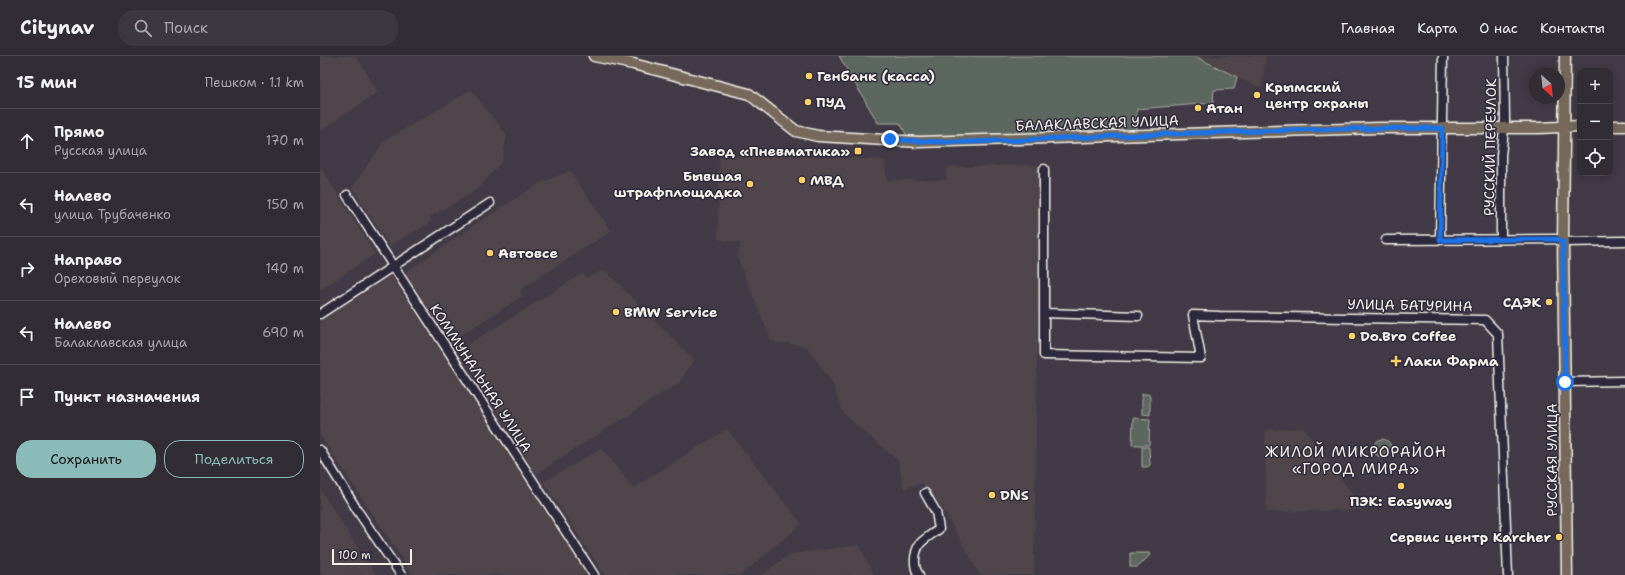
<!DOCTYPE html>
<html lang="ru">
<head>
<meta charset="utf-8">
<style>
  :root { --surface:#322c34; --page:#3d3840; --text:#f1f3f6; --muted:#a8a7ac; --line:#4d484f; --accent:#8bbbb9 }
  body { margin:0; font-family:"Shantell Sans",sans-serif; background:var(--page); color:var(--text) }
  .controls { position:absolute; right:12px; top:12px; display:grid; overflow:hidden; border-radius:8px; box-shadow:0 2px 10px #0003 }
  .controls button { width:36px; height:36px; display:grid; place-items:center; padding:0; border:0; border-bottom:1px solid var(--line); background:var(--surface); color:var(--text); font:20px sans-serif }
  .compass { position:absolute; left:1209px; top:12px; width:36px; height:36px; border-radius:50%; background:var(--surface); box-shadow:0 2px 10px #0003; rotate:153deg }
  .scale { position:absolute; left:12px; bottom:10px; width:80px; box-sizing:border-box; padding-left:4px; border:2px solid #f4f1e8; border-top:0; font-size:11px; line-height:14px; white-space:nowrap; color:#f4f1e8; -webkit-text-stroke:3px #2f2a3d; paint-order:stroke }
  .stop { position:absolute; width:12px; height:12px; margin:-9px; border:3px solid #1a73e8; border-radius:50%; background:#fff }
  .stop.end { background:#1a73e8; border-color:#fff; box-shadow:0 1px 4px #0008 }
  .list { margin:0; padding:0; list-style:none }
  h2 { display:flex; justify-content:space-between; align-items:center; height:52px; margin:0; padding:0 16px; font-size:17px }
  h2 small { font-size:13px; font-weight:400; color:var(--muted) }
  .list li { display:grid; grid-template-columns:26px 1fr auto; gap:12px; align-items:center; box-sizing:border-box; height:64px; padding:0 16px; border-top:1px solid var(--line) }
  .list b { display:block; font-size:15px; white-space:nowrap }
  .list p { margin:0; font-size:13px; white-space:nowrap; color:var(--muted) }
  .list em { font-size:13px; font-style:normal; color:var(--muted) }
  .actions { display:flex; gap:8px; padding:12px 16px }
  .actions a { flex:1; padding:9px 0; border:1px solid var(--accent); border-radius:16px; text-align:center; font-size:14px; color:var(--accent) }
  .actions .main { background:var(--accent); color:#111 }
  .icon { flex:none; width:22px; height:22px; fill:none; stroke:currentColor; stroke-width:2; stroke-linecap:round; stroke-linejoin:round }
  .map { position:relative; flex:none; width:1305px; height:519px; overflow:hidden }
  header { display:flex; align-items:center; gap:24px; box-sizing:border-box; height:56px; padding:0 20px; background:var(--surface); border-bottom:1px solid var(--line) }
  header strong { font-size:19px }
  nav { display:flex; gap:22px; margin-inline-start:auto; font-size:14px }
  .search { width:280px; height:36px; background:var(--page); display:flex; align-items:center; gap:10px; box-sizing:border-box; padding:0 14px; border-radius:16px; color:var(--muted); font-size:15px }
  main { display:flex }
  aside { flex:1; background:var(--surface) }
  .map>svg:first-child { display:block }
  .built { fill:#4f454c }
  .green { fill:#5c685e; stroke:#a8aca3 }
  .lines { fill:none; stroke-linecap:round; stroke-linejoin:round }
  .minor-casing { stroke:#f4f1e8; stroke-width:11 }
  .major-casing { stroke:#f4f1e8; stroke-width:13 }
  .minor { stroke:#2f2a3d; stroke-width:8 }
  .major { stroke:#76695c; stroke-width:10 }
  .route { stroke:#1a73e8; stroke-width:5 }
  .poi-dot { fill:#ffd166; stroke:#2f2a3d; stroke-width:1.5 }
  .labels { text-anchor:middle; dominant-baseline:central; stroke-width:3; stroke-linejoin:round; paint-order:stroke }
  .poi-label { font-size:14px; font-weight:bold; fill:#f4f1e8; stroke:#2f2a3d; text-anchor:start }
  .street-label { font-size:14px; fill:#f4f1e8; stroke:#2f2a3d }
  .neighbourhood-label { font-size:15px; letter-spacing:1px; fill:#f4f1e8; stroke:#2f2a3d }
</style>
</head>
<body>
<header>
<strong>Citynav</strong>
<div class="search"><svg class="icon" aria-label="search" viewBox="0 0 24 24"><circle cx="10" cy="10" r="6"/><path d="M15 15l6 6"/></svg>Поиск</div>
<nav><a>Главная</a><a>Карта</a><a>О нас</a><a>Контакты</a></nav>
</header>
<main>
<aside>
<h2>15 мин<small>Пешком · 1.1 km</small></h2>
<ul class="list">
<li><svg class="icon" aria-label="ahead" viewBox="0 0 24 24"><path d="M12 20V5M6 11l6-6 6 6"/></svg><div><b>Прямо</b><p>Русская улица</p></div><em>170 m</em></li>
<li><svg class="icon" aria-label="left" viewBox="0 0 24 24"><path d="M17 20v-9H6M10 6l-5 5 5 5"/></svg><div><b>Налево</b><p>улица Трубаченко</p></div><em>150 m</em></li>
<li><svg class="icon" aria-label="right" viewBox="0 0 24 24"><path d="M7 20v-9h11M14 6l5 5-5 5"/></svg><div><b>Направо</b><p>Ореховый переулок</p></div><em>140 m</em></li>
<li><svg class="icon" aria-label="left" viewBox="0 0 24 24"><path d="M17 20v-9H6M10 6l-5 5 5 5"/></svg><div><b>Налево</b><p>Балаклавская улица</p></div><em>690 m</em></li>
<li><svg class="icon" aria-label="arrive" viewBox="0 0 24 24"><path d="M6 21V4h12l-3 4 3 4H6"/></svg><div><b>Пункт назначения</b></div></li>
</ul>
<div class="actions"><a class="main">Сохранить</a><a>Поделиться</a></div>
</aside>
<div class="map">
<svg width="1305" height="519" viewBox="0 0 1305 519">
  <rect width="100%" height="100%" fill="#423a46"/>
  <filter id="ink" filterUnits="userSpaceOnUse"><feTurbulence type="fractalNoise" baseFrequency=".025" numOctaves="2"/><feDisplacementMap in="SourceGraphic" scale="8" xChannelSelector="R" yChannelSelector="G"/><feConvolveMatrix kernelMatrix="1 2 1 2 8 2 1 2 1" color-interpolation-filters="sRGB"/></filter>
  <g filter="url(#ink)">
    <path class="built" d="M0 0H36L58 36 0 75Z
      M874 0H946L942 32 904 16Z
      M151 34 187 79 182 105 157 134 110 161 111 166 70 190 32 132 64 85Z
      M467 99 565 104 567 124H626L627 111 719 109 718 249 714 519H660L622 452 602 427 584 433 578 405 523 357 512 327 486 290 468 287 460 288 451 284 417 201 421 187 398 183 399 101Z
      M0 110 55 198 0 234Z
      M250 115 291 175 200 234 203 240 131 285 84 217 165 162 218 128Z
      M285 214 374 304 359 327 216 418 139 294 263 217 266 222Z
      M71 219 166 362 210 432 268 519H93L0 379V265Z
      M984 372 1044 454 946 456 945 374Z
      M407 373 482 468 421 519H287L282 515 223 426 282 392 313 432Z
      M0 433 40 495 56 519H3L0 514Z
      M539 489 554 519H441L470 498Z"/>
    <path class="green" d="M519 0H874L917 21 914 33 894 34 893 47 817 53 816 74 588 82 580 67H558Z
      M822 338H828L830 340V359L822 358Z
      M813 362 830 363 829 389H812Z
      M1053 392a9 9 0 1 1 18 0a9 9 0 1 1-18 0Z
      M822 391H829L830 409 827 411H822Z
      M810 497H829L830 499 818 511H810Z"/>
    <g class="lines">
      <g class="minor-casing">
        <path id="minor" d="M724 113V299L881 302 873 259 899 260 1165 264 1178 278 1188 519
          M27 139 274 519
          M1181 183V99L1185 65 1184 0
          M1066 184 1236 183 1243 186 1305 185
          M1120 184 1123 0
          M724 257 818 260
          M0 258 170 147
          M1245 326 1305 325
          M0 394 39 457 81 519
          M599 519C593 511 594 498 599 489 603 483 613 478 619 473L616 456 605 437"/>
      </g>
      <g class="major-casing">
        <path id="major" d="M274 0 313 8 429 38 476 75 498 80 599 86 1058 72H1219L1260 70
          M1245 0 1243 186 1247 519
          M1290 70H1305"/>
      </g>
      <use href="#minor" class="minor"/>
      <use href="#major" class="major"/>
    </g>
  </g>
  <g class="lines" filter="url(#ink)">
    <path class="route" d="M570 83C638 90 706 83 773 81 889 76 1006 72 1122 72L1120 184 1236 183 1243 186 1245 326"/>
  </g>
  <g class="poi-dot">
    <circle cx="489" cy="20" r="4"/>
    <circle cx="937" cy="39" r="4"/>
    <circle cx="488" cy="46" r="4"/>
    <circle cx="878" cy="52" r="4"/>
    <rect x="534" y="91" width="8" height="8" rx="2"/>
    <circle cx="482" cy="124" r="4"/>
    <circle cx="430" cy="128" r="4"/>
    <circle cx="170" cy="197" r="4"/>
    <circle cx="1229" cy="246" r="4"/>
    <circle cx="296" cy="256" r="4"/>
    <circle cx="1032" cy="280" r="4"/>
    <path d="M1074 299h4v4h4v4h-4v4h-4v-4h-4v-4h4z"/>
    <circle cx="1081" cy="430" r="4"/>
    <circle cx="672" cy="439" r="4"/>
    <circle cx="1239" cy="481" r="4"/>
  </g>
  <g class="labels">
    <g class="poi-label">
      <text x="497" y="20">Генбанк (касса)</text>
      <text x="945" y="31">Крымский<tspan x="945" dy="16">центр охраны</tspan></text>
      <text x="496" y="46">ПУД</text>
      <text x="886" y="52">Атан</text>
      <text x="530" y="95" text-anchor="end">Завод «Пневматика»</text>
      <text x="422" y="120" text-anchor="end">Бывшая<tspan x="422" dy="16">штрафплощадка</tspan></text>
      <text x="490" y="124">МВД</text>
      <text x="178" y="197">Автовсе</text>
      <text x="1221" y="246" text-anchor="end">СДЭК</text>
      <text x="304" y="256">BMW Service</text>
      <text x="1040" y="280">Do.Bro Coffee</text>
      <text x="1084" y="305">Лаки Фарма</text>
      <text x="680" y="439">DNS</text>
      <text x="1081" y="445" text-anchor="middle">ПЭК: Easyway</text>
      <text x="1231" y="481" text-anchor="end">Сервис центр Karcher</text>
    </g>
    <g class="street-label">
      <text transform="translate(777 67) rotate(-2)">БАЛАКЛАВСКАЯ УЛИЦА</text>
      <text transform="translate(1170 91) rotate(-89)">РУССКИЙ ПЕРЕУЛОК</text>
      <text transform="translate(1090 249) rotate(1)">УЛИЦА БАТУРИНА</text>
      <text transform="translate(161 322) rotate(57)">КОММУНАЛЬНАЯ УЛИЦА</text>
      <text transform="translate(1232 404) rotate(-90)">РУССКАЯ УЛИЦА</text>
    </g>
    <g class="neighbourhood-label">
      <text x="1036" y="396">ЖИЛОЙ МИКРОРАЙОН<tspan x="1036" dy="17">«ГОРОД МИРА»</tspan></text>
    </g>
  </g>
</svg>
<div class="controls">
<button>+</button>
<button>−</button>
<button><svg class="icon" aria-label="locate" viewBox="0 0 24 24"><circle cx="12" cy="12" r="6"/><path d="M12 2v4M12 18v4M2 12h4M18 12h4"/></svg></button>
</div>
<svg class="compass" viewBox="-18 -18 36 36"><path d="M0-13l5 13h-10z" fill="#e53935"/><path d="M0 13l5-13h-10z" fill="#a8a7ac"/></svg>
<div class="scale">100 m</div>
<div class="stop" style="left:1245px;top:326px"></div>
<div class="stop end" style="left:570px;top:83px"></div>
</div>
</main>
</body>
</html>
